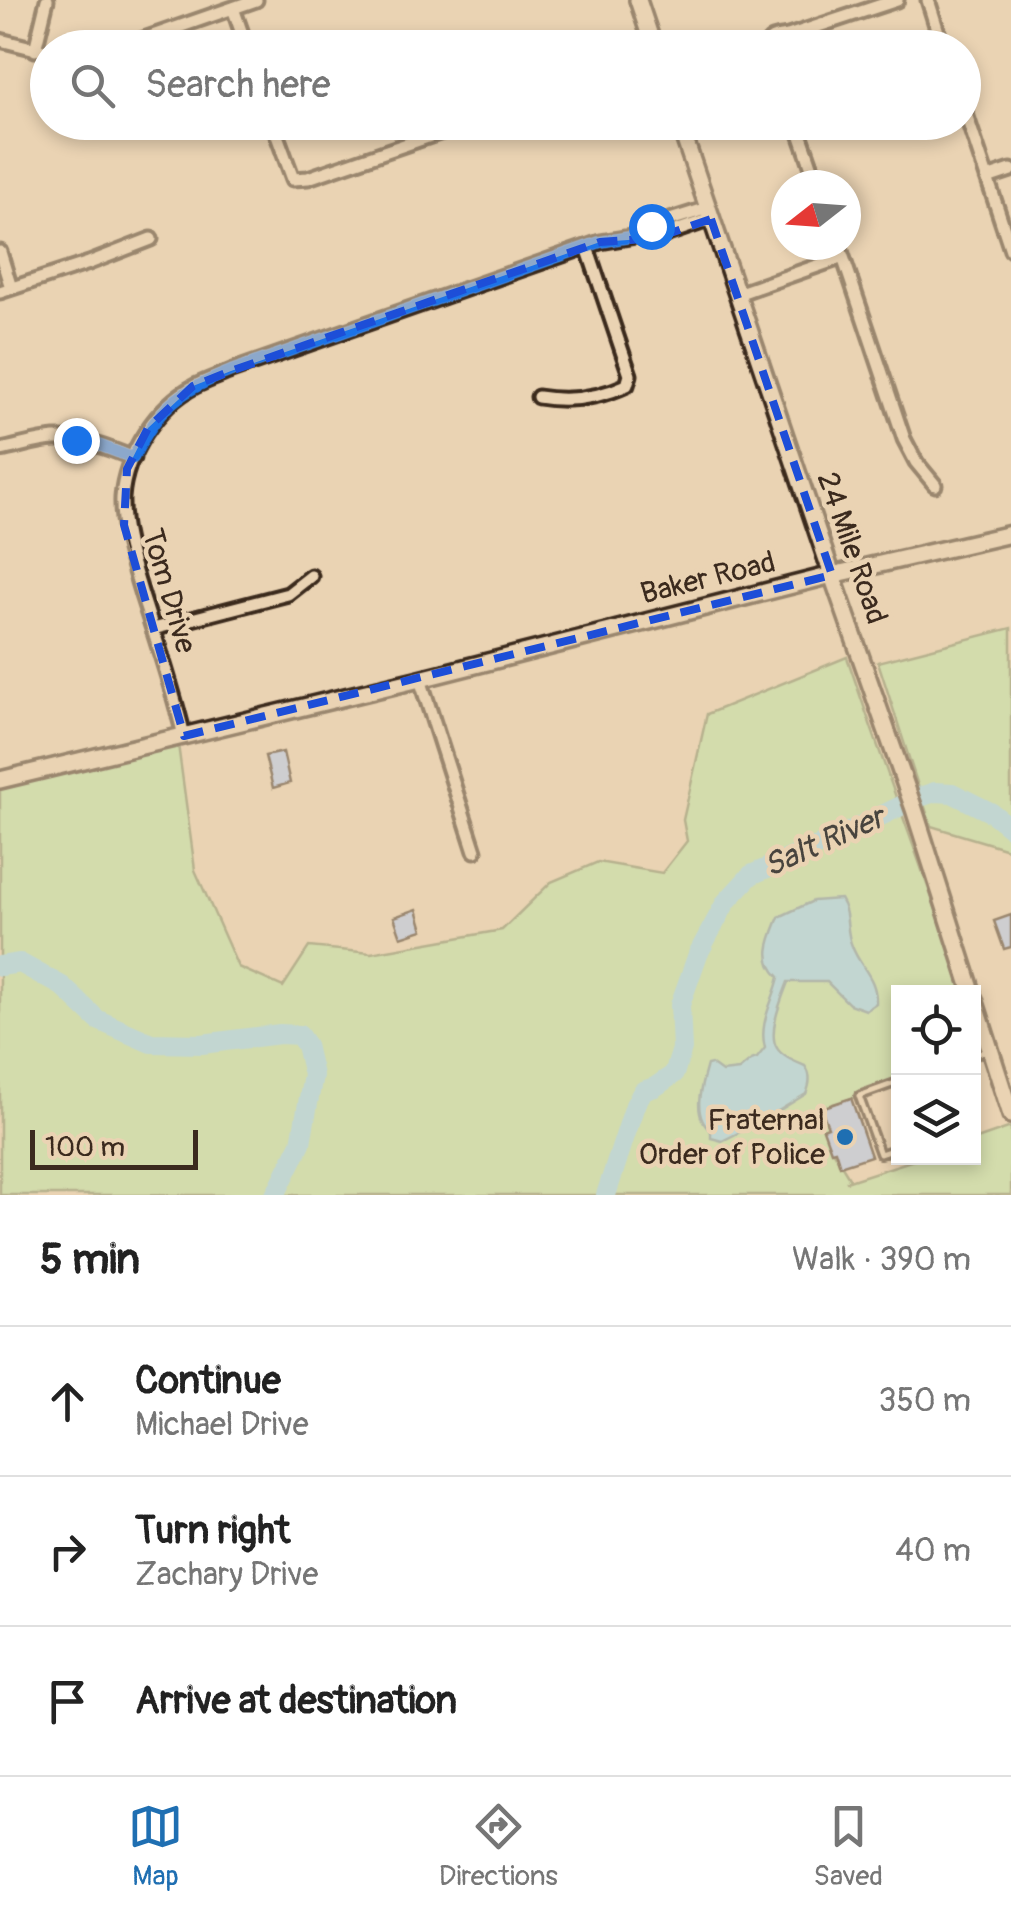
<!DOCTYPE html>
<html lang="en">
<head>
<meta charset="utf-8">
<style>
  :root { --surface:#fff; --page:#f2f2f2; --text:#222; --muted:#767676; --line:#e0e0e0; --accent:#1f6fb2 }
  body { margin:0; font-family:Pangolin,sans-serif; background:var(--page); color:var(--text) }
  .controls { position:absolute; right:30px; bottom:30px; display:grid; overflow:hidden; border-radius:0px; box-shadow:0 5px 15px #0003 }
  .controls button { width:90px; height:90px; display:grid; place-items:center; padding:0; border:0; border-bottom:2px solid var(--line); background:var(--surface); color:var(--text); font:50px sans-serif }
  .compass { position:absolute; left:771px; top:170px; width:90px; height:90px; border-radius:50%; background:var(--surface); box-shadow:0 5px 15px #0003; rotate:253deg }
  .scale { position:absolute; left:30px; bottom:25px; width:168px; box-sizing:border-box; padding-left:10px; border:5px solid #3b2a1e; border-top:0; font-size:28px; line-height:35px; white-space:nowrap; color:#3b2a1e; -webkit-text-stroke:8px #ead3b3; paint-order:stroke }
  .stop { position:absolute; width:30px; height:30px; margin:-22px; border:8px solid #1a73e8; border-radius:50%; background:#fff }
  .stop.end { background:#1a73e8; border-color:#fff; box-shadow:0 2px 10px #0008 }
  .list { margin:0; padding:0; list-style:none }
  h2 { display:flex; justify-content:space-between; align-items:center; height:130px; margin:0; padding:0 40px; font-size:42px }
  h2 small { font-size:32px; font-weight:400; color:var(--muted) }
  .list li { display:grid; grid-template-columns:65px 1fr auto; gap:30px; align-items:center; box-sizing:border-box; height:150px; padding:0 40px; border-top:2px solid var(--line) }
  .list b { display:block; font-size:38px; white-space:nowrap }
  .list p { margin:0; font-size:32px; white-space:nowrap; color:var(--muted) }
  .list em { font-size:32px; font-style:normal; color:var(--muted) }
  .icon { flex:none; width:55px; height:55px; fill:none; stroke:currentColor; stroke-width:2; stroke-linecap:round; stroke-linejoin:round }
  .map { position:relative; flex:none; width:1011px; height:1195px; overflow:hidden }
  .search { position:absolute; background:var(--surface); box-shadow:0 5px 15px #0003; left:30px; right:30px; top:30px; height:110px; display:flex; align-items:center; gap:25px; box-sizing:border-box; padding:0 35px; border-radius:55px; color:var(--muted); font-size:38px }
  .sheet { height:580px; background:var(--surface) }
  nav { display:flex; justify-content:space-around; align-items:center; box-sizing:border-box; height:140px; border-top:2px solid var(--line); background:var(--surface); font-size:28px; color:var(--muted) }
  nav a { display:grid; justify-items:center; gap:5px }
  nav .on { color:var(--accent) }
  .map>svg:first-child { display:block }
  .green { fill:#b8e6a5; stroke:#7a8862; stroke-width:2.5 }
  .water { fill:#93daf5; stroke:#70949f; stroke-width:2.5 }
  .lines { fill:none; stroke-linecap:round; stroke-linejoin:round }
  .river { stroke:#93daf5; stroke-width:20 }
  .building { fill:#adc7f4; stroke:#3b2a1e; stroke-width:2.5 }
  .lane-casing { stroke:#3b2a1e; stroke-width:12 }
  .street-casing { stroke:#3b2a1e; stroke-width:19 }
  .secondary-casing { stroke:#3b2a1e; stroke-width:22 }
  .lane { stroke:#ead3b3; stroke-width:5 }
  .street { stroke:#ead3b3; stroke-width:11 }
  .secondary { stroke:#ead3b3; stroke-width:15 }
  .route { stroke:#1a73e8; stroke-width:12 }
  .marked { fill:none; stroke:#1d4ed8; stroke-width:8; stroke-dasharray:20 12; stroke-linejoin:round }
  .poi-dot { fill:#1f6fb2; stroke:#ead3b3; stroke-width:4 }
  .labels { text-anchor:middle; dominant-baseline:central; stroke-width:9; stroke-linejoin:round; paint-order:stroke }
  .street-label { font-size:30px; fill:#3b2a1e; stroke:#ead3b3 }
  .poi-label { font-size:30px; fill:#3b2a1e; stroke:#ead3b3; text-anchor:end }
  .water-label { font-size:32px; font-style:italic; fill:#48443e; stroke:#ead3b3 }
</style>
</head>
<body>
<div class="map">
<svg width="1011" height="1195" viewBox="0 0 1011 1195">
  <rect width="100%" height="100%" fill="#ead3b3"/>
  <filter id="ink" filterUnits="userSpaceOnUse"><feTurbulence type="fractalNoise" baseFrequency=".01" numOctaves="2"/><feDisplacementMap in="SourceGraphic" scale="20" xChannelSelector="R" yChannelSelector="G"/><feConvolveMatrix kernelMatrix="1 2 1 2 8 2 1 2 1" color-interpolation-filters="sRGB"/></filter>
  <g filter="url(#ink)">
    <path class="green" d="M1011 628V850L931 826 878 662Z
      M847 657C884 767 925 875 962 985V992H898V1077L859 1096 822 1108 828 1127 824 1129 829 1145 850 1179 846 1182 920 1158H974V1140L1011 1127V1195H0V778L177 737 195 870 238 967 283 987 309 947 371 953 502 930 551 882 598 862 662 873 687 841 683 820 707 714Z"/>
    <path class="water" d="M840 899C850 914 845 930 852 946 860 968 877 977 876 1003L866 1010 849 1004 827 982H788C782 998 767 1033 777 1048 782 1057 796 1062 805 1066 812 1075 810 1085 806 1094L762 1121 722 1141 711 1138V1131C691 1116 701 1086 707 1065L711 1064 722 1072 739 1070 751 1060 757 1058 765 1048C758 1023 774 1000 779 977 760 959 770 939 779 917L813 901Z"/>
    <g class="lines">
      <path class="river" d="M0 966 20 963 62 986 98 1020 151 1043 202 1044 280 1034 299 1035 306 1045 313 1075 301 1143 275 1195
        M606 1195 635 1105 643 1091 655 1087 674 1074 682 1049 680 1005 698 954 726 902 751 875 830 841 917 798 935 792 952 793 992 813 1011 828"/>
    </g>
    <path class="building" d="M283 752 290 783 273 788 265 756Z
      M417 909 423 930 401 937 394 917Z
      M1011 915V947L1004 949 994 921Z
      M851 1098 871 1156 840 1166 835 1150 831 1151 823 1129 828 1127 821 1108Z"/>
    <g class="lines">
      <g class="lane-casing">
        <path id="lane" d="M974 1055 987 1050
          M898 1082 859 1096 880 1154 898 1148"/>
      </g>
      <g class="street-casing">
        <path id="street" d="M928 0 943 48
          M233 8 247 48
          M0 40 48 52
          M118 48 256 0
          M766 48C770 36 778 38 788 36L897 0
          M35 50 47 0
          M964 108 1011 250
          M272 122 293 179 308 178 448 130 461 122
          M796 122 818 185
          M987 178 1011 170
          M708 208 651 226 642 235 656 238 711 219
          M839 245 904 439 916 462 935 485
          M0 252 11 288
          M0 292 89 263 151 239
          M737 294 843 257
          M538 397C568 402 599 398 627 385L630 375 587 247
          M0 450C18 447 37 440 55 439 82 438 109 448 133 458
          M153 629 288 594 311 576
          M420 679 475 851
          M184 736C173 689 157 642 142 595 133 564 121 531 122 498 125 454 157 406 195 386 207 380 219 376 231 371L600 242 642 235"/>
      </g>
      <g class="secondary-casing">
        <path id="secondary" d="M638 0 654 48
          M679 122 832 575 914 809 972 992
          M0 780 420 679 832 575 1011 534
          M974 999 1011 1115"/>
      </g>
      <use href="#lane" class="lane"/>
      <use href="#street" class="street"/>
      <use href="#secondary" class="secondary"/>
    </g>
  </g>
  <g class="lines" filter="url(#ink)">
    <path class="route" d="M76 440 96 444 133 458C160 405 177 393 231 371L600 242 642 235 651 226"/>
  </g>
  <path d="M0 0H1011V1195H0ZM711 219 832 575 184 736 124 525 127 469 148 428 193 386 231 371 600 242 656 238Z" fill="#ead3b3" fill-opacity=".55" fill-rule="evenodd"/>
  <path class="marked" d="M711 219 832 575 184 736 124 525 127 469 148 428 193 386 231 371 600 242 656 238Z"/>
  <circle class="poi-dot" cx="845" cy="1137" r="10"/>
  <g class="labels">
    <g class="street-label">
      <text transform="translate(852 548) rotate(71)">24 Mile Road</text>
      <text transform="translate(708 578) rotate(-14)">Baker Road</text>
      <text transform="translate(169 591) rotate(74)">Tom Drive</text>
    </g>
    <g class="poi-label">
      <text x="825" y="1120">Fraternal<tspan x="825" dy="34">Order of Police</tspan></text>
    </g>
    <g class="water-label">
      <text transform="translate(824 842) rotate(-24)">Salt River</text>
    </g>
  </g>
</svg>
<div class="controls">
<button><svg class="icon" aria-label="locate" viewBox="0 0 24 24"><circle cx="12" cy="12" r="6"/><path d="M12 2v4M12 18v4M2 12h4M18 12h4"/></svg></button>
<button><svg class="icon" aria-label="layers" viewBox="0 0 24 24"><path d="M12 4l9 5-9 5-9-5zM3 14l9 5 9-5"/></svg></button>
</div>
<svg class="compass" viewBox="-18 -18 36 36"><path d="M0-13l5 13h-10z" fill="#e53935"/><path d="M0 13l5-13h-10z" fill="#767676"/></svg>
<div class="scale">100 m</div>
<div class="stop" style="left:651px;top:226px"></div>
<div class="stop end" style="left:76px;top:440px"></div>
<div class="search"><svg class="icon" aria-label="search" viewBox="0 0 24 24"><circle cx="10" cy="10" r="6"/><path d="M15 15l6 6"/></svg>Search here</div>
</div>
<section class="sheet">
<h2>5 min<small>Walk · 390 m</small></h2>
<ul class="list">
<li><svg class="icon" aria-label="ahead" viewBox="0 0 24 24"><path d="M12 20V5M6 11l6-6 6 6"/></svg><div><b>Continue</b><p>Michael Drive</p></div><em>350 m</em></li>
<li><svg class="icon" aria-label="right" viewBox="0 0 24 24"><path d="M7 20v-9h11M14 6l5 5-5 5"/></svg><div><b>Turn right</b><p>Zachary Drive</p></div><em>40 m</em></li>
<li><svg class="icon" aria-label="arrive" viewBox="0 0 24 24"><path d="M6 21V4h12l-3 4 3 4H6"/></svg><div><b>Arrive at destination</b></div></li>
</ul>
</section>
<nav>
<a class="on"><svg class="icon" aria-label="map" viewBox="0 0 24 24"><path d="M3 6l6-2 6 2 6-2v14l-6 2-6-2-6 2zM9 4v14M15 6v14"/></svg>Map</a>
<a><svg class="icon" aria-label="directions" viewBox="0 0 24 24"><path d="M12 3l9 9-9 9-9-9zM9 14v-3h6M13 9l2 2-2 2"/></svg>Directions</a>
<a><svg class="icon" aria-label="saved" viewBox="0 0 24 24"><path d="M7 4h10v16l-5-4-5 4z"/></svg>Saved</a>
</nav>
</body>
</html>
